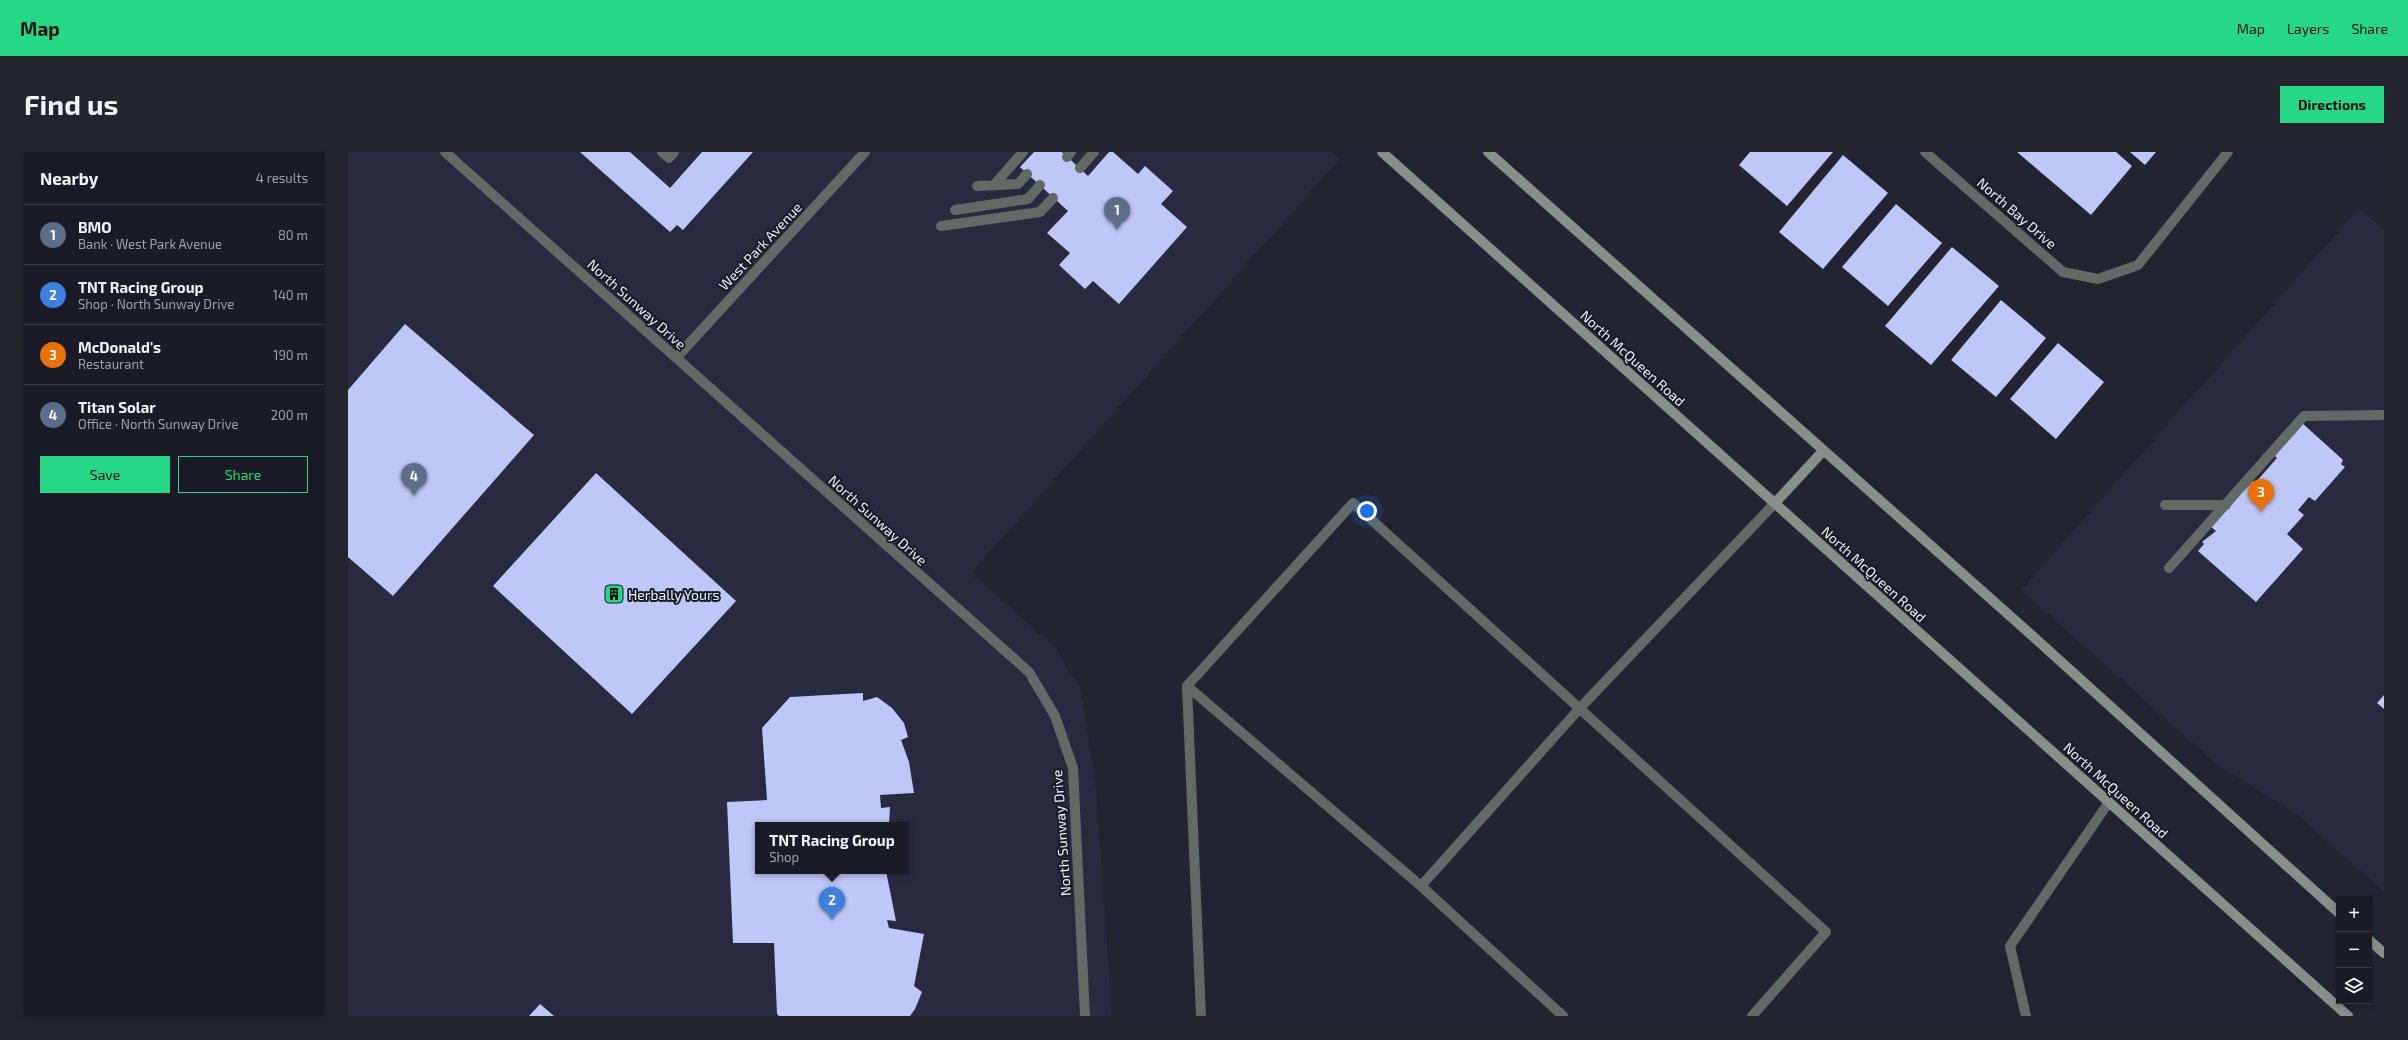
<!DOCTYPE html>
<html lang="en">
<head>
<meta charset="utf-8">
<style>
  :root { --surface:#1a1b26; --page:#23242e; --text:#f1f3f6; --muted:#9fa1a7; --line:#383943; --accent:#26d886 }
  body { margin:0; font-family:"Exo 2",sans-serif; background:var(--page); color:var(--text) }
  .controls { position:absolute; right:12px; bottom:12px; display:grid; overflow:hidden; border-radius:0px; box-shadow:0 2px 6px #0003 }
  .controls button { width:36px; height:36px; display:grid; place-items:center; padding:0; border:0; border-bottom:1px solid var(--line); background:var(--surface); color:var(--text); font:20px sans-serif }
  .you { position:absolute; left:1019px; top:359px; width:14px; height:14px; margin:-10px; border:3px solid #fff; border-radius:50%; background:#1a73e8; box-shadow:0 0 0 6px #1a73e833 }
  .badge { display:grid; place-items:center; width:26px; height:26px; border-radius:50%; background:var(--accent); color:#fff; font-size:13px; font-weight:700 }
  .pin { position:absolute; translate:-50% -33px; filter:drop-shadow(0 1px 2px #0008) }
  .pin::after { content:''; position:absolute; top:21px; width:14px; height:12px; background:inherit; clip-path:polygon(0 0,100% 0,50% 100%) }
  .popup { position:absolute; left:407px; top:670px; width:154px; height:52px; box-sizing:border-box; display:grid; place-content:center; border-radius:0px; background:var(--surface); filter:drop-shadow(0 1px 3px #0005); font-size:13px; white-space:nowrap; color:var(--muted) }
  .popup b { font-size:15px; color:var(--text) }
  .popup::after { content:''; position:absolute; left:50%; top:100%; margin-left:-8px; border:8px solid transparent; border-top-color:var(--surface) }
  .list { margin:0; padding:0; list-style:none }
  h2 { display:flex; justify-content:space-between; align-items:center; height:52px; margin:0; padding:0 16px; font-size:17px }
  h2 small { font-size:13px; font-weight:400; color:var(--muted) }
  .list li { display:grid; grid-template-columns:26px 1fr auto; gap:12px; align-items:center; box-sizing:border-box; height:60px; padding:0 16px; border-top:1px solid var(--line) }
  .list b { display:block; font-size:15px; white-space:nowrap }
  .list p { margin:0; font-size:13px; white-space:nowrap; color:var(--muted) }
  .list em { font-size:13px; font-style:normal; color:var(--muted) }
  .actions { display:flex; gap:8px; padding:12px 16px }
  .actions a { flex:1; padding:9px 0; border:1px solid var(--accent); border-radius:0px; text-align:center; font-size:14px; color:var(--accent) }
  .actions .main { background:var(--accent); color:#111 }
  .icon { flex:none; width:22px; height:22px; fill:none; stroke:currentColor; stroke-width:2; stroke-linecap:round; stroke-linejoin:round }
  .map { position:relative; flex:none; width:2036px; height:864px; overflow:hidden; border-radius:0px }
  header { display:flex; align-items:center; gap:24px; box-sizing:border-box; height:56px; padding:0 20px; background:var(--accent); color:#111 }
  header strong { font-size:19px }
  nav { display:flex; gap:22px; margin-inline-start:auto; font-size:14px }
  .intro { display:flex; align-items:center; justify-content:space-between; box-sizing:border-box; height:96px; padding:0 24px }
  h1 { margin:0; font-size:28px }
  .button { padding:10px 18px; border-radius:0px; background:var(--accent); color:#111; font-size:14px; font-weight:700 }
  main { display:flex; gap:24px; padding:0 24px }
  aside { flex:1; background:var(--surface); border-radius:0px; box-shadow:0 2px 6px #0003 }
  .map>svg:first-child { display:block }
  .built { fill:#282b3f; fill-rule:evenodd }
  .building { fill:#bec7f8 }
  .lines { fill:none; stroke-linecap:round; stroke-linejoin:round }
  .lane { stroke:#626a65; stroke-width:10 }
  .street { stroke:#626a65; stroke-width:10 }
  .secondary { stroke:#859088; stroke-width:10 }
  .labels { text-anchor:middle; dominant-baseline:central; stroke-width:4; stroke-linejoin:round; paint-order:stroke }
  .street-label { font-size:14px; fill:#eef0f9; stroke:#181b28 }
  .poi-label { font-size:14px; fill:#eef0f9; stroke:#181b28; text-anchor:start }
</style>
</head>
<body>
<header>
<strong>Map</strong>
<nav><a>Map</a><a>Layers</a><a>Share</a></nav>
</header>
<div class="intro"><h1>Find us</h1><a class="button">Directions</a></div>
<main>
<aside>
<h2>Nearby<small>4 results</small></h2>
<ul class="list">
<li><span class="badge" style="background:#5c6f8a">1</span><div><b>BMO</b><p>Bank · West Park Avenue</p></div><em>80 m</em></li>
<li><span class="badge" style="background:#3f7fe0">2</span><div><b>TNT Racing Group</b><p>Shop · North Sunway Drive</p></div><em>140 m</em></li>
<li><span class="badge" style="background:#e8710a">3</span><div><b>McDonald's</b><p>Restaurant</p></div><em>190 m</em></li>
<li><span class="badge" style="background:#5c6f8a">4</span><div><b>Titan Solar</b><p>Office · North Sunway Drive</p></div><em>200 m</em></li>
</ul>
<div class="actions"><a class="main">Save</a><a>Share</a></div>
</aside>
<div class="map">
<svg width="2036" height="864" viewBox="0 0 2036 864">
  <rect width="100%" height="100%" fill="#222432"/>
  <path class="built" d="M0 0H984L992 7 623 421 708 496 733 539 748 636 764 864H0ZM410 673H558V719H410Z
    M2011 56 2036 78V740L1949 662 1867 611 1673 438Z"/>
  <path class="building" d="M232 0H282L322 36 354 0H405L335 78 329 73 322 80Z
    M686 0H714L740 24 761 0H765L790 22 797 14 825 39 813 52 839 75 771 152 745 129 737 137 711 113 722 101 699 81 720 59 672 15Z
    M1402 0H1485L1439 54 1391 13Z
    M1669 0H1768L1784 14 1743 63Z
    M1782 0H1808L1797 13Z
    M1495 3 1540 41 1475 117 1431 80Z
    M1548 52 1594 91 1540 154 1494 115Z
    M1604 95 1651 134 1583 213 1537 174Z
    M1653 148 1698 186 1648 245 1603 208Z
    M57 172 186 283 45 444 0 405V238Z
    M1710 191 1756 230 1708 287 1662 247Z
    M1953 270 1995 308 1993 312 1997 315 1967 349 1961 345 1950 358 1956 363 1939 382 1955 397 1908 450 1850 399 1856 392 1854 390 1868 379 1862 374 1903 327 1907 331 1929 306 1925 302Z
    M248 321 388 449 284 562 145 434Z
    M515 541V549L529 545 544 556 556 571 560 585 553 588 561 610 566 641 532 643 533 656 542 655 541 673H410V719H538L548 769 539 768 541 776 576 782 566 834 574 840 567 857 562 864H431L429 862 426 791H385L379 650 419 648 414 576 442 545Z
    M2036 543V557L2029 551Z
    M192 852 206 864H181Z"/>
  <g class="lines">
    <path class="lane" d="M314 0 321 6 326 0
      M719 5 723 0
      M732 16 746 0
      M646 33 675 0
      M629 34 670 32 679 22
      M607 58 680 47 692 33
      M593 74 692 60 705 46
      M1817 353H1878
      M1821 416 1956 264 2036 263
      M839 534 1073 734 1215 864
      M1073 734 1232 556 1427 351
      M853 864 839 534 1005 351 1478 780 1404 864
      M1678 864 1662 794 1761 650"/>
    <path class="street" d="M97 0 681 520 707 564 725 616 737 864
      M1577 0 1715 120 1750 127 1790 113 1880 0
      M328 206 517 0"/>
    <path class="secondary" d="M1034 0 2000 864
      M1140 0 1679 479 1991 761
      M1427 351 1475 299
      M2021 788 2036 801"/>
  </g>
  <defs>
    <g id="building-square" transform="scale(1)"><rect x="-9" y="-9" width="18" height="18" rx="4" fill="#26d886" stroke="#181b28"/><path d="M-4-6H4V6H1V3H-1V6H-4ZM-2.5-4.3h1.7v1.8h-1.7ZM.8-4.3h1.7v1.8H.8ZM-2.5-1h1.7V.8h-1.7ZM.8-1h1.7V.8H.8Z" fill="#111"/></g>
  </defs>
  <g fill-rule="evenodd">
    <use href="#building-square" x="266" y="442"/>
  </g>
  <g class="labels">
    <g class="street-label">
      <text transform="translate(1669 61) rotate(41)">North Bay Drive</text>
      <text transform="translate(412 94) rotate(-47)">West Park Avenue</text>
      <text transform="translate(289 152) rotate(42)">North Sunway Drive</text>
      <text transform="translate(1285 206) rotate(42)">North McQueen Road</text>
      <text transform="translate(530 368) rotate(42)">North Sunway Drive</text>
      <text transform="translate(1526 422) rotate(42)">North McQueen Road</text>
      <text transform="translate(1768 638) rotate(42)">North McQueen Road</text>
      <text transform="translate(713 681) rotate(-94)">North Sunway Drive</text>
    </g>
    <g class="poi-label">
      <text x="280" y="442">Herbally Yours</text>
    </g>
  </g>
</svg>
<div class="controls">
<button>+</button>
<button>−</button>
<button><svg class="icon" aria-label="layers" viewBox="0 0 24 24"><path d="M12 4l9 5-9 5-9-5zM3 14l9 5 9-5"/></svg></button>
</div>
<div class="you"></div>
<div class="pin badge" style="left:769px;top:78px;background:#5c6f8a">1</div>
<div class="pin badge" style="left:484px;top:768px;background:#3f7fe0">2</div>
<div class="popup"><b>TNT Racing Group</b>Shop</div>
<div class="pin badge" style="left:1913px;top:360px;background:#e8710a">3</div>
<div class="pin badge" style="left:66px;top:344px;background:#5c6f8a">4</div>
</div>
</main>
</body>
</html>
